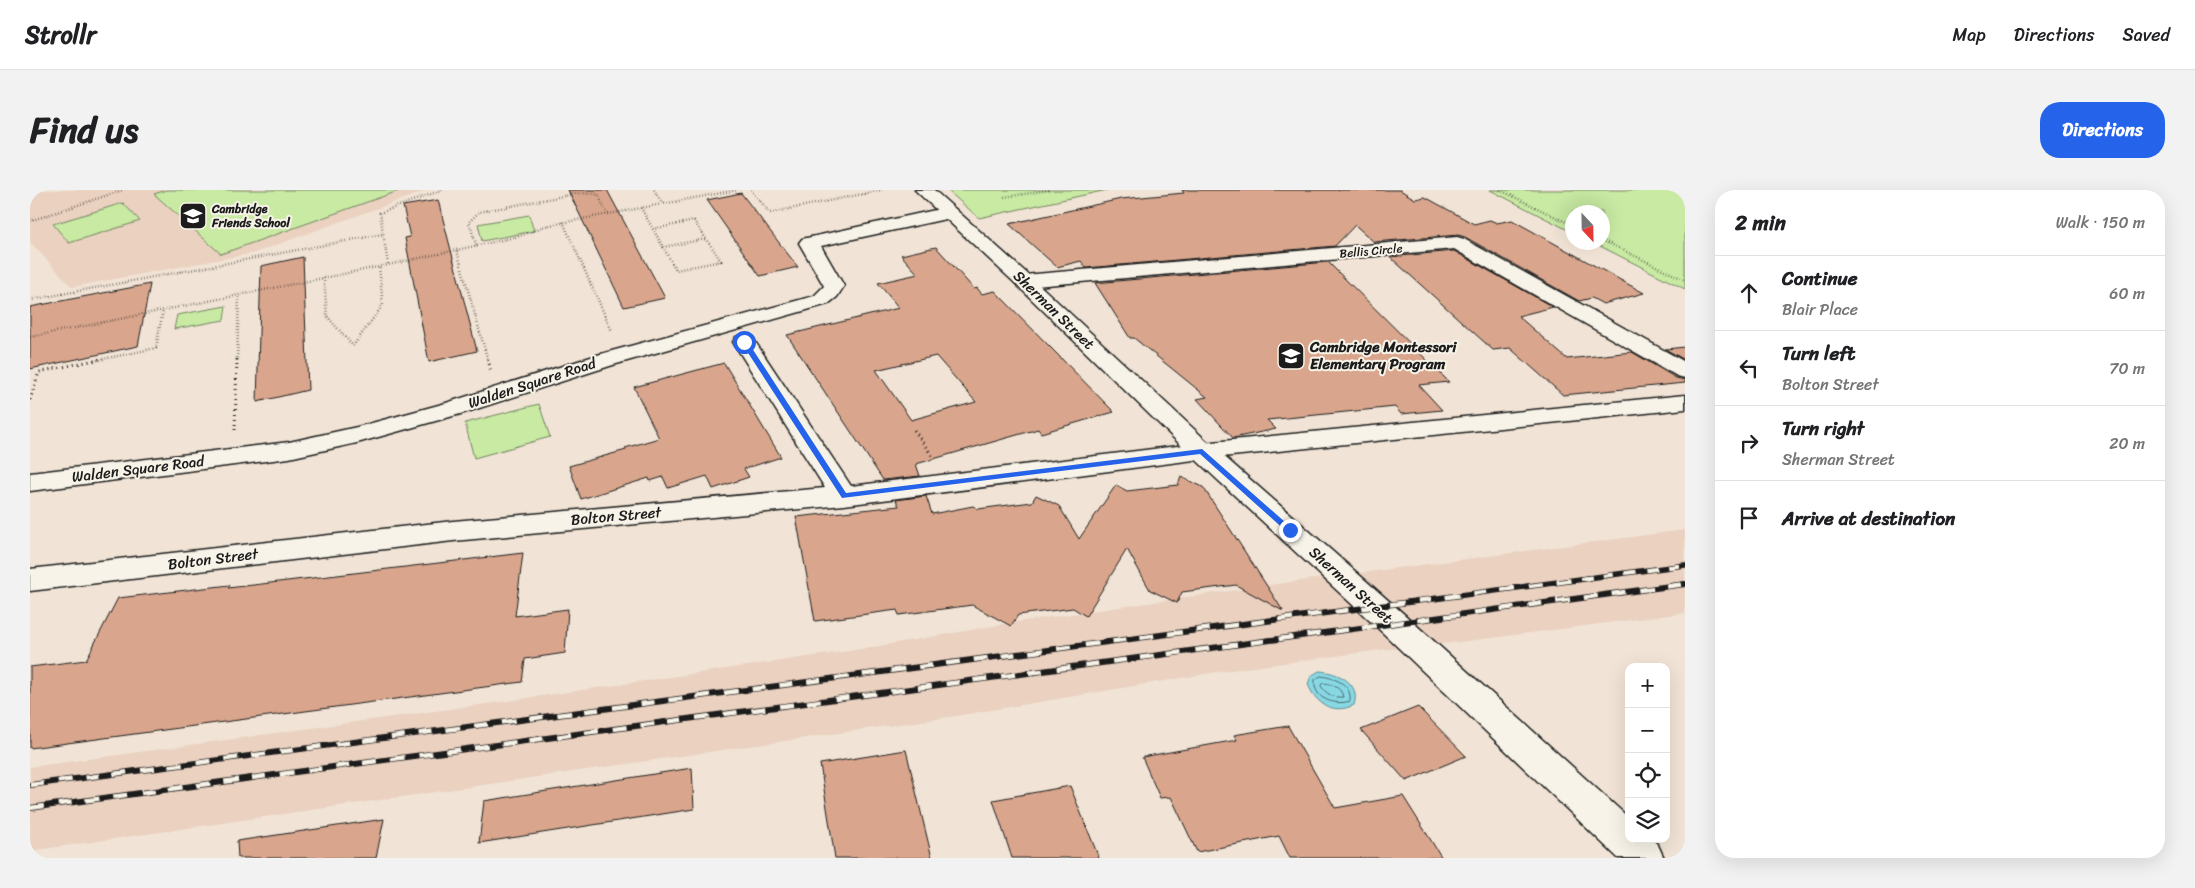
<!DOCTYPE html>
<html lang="en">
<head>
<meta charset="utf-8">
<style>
  :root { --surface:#fff; --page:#f2f2f2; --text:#202124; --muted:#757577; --line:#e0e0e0; --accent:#2563eb }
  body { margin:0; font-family:Sriracha,sans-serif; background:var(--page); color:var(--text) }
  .controls { position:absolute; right:15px; bottom:15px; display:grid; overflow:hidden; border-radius:10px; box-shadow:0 5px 20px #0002 }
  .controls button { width:45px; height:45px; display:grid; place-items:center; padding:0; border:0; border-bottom:1px solid var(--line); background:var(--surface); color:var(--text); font:25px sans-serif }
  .compass { position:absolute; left:1535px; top:15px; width:45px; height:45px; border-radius:50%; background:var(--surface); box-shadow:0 5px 20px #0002; rotate:158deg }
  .stop { position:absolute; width:15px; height:15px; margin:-11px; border:4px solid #2563eb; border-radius:50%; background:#fff }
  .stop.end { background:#2563eb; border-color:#fff; box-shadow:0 1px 5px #0008 }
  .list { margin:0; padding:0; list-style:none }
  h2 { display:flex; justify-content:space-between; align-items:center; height:65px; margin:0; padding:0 20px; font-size:21px }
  h2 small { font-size:16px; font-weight:400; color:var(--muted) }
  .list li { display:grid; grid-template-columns:32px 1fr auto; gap:15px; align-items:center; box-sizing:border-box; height:75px; padding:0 20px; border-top:1px solid var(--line) }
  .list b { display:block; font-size:19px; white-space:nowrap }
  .list p { margin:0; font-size:16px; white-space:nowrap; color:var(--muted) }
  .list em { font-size:16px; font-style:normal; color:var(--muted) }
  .icon { flex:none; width:28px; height:28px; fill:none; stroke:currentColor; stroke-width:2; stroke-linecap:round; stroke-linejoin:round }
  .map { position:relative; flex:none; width:1655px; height:668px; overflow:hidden; border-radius:20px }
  header { display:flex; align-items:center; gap:30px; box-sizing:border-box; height:70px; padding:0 25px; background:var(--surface); border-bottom:1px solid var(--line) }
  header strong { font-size:24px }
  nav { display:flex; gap:28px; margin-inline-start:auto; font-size:18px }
  .intro { display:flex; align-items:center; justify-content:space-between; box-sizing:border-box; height:120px; padding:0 30px }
  h1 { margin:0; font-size:35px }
  .button { padding:12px 22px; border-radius:20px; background:var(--accent); color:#fff; font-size:18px; font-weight:700 }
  main { display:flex; gap:30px; padding:0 30px }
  aside { flex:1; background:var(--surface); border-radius:20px; box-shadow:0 5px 20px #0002 }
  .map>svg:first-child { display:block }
  .built { fill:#ead1c0 }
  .green { fill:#c8eaa3; stroke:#728360 }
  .water { fill:#88d8e4; stroke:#5d8d94 }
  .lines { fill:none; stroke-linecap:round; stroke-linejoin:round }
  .shore { stroke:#47676c; stroke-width:1 }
  .building { fill:#d9a68d; stroke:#1c1c1c; fill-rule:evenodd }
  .street-casing { stroke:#1c1c1c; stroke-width:3 }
  .secondary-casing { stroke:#1c1c1c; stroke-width:3 }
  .path-far1 { stroke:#1c1c1c; stroke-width:2.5; stroke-dasharray:0.5 2.5; stroke-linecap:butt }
  .path { stroke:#1c1c1c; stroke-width:3; stroke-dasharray:1 4; stroke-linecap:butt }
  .street { fill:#f7f3e8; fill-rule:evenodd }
  .secondary { fill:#f7f3e8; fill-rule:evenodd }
  .rail-far1-casing { stroke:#1c1c1c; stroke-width:5.5 }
  .rail-casing { stroke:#1c1c1c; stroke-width:6 }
  .rail-far1 { stroke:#f7f3e8; stroke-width:4; stroke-dasharray:11; stroke-linecap:butt }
  .rail { stroke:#f7f3e8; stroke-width:4.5; stroke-dasharray:14; stroke-linecap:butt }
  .route { fill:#2563eb }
  .labels { text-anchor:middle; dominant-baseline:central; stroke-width:4; stroke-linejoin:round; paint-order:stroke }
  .far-poi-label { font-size:12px; font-weight:bold; fill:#1c1c1c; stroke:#f7f3e8; text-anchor:start }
  .far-street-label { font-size:12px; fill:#1c1c1c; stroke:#f7f3e8 }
  .street-label { font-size:15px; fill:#1c1c1c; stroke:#f7f3e8 }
  .poi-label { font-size:15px; font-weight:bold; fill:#1c1c1c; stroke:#f7f3e8; text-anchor:start }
</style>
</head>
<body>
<header>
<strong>Strollr</strong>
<nav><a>Map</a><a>Directions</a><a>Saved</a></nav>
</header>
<div class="intro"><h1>Find us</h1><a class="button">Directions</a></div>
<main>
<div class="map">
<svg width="1655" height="668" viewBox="0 0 1655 668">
  <rect width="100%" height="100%" fill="#f1e4d6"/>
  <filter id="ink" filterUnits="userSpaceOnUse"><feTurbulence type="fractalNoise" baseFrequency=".02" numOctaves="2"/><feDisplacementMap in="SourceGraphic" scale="10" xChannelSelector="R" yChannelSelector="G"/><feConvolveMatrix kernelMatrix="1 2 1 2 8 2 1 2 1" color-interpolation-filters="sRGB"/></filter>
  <g filter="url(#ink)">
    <path class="built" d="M0 0H398L224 63 42 97 0 52Z
      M1655 340V423L1422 453 1350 460 1187 482 926 526 0 661V577L470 512 838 458 980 433 1247 394Z"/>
    <path class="green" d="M136 0H371L191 64 124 4Z
      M917 0H1077L949 28Z
      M1460 0H1655V99L1564 53 1572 52V22H1542V42Z
      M93 13 110 31 39 53 23 34Z
      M499 25 504 41 452 51 448 34Z
      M196 116 194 130 144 139 147 125Z
      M509 214 520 247 444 268 435 233Z"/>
    <path class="water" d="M1289 481C1308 482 1331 493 1324 515 1304 525 1285 514 1278 494L1281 486Z"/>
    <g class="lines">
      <path class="shore" d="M1291 486C1305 488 1322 494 1320 511 1305 516 1282 509 1285 490Z
        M1293 493C1302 494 1311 497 1313 507 1303 508 1296 504 1291 496Z"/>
    </g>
    <path class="building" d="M538 0H577L635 108 594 117Z
      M1152 0H1370L1385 9 1395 7 1444 34 1460 30 1467 33 1482 30 1614 103 1573 114 1562 108 1549 111 1435 47 1428 45 1344 52 1325 35 1305 56 1056 78 1051 71 1027 77 979 34 1091 9 1154 3Z
      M711 3 750 54 768 77 730 86 677 10Z
      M408 10 447 161 399 172 375 48 380 47 373 16Z
      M906 57 944 99 947 98 952 104 965 101 1084 222 1011 243 1008 239 886 274 890 286 853 290 757 145 869 118 848 93 888 84 871 65ZM906 166 946 212 881 230 846 180Z
      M1424 61 1523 117 1488 126 1537 169 1602 162 1646 188 1655 190V193L1533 205 1480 158 1463 160 1360 67Z
      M273 67 278 200 227 212 231 76Z
      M1298 72 1419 192 1389 195 1412 220 1371 224 1365 217 1237 230 1246 239 1203 248 1167 209 1177 207 1104 148H1100L1065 93Z
      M120 94 108 156 0 179V117Z
      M1655 157V170L1635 159Z
      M694 173 751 267 714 279 719 287 683 299 677 286 638 298 633 287 620 291 619 288 551 309 539 276 596 260 595 258 629 248 604 197Z
      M1151 287 1173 297 1253 421 1206 395 1152 402 1147 413 1120 400 1097 359 1056 426 1043 418 988 425 981 436 942 415 869 425 867 420 785 431 766 327 869 316 866 310 896 306 902 324 943 316 948 319 1002 312 1006 305 1029 316 1049 349 1086 295 1097 301 1148 295Z
      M493 363 485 426 538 419 535 463 495 469 492 492 0 558V477L56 470 88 408 200 395 198 398Z
      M1388 517 1436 566 1376 591 1331 540Z
      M1258 536 1305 618 1373 606 1412 668H1260L1249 646 1167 662 1141 607 1130 608 1112 567 1207 550 1204 545Z
      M876 560 902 668H805L790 574Z
      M662 578 664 619 449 653 454 611Z
      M1040 596 1069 668H982L963 610Z
      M354 629 346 668H208L207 651Z"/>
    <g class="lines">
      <g class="street-casing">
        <path id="street" d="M919 17 925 19 928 23 925 27 791 56 814 96 807 107 798 114 583 175 434 223 327 253 259 268 0 301V283L259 252 327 237 416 213 567 165 784 106 794 96 769 53 772 49Z
          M1427 47 1434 49 1655 172V188L1647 186 1424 59 994 97 987 95 984 91 987 87 994 85Z
          M714 145 722 147 821 296 1172 253 1655 205V219L1172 269 814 315 423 351 0 401V379L423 331 795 298 703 152 706 147Z"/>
      </g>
      <g class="secondary-casing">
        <path id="secondary" d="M885 0H904L1001 87 1181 255 1375 425 1599 628V649H1622L1628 655 1634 668H1588L1353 443 1163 267 987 95Z"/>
      </g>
      <path class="path-far1" d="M412 0 350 23 358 75 490 46 515 36 707 0
        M624 0 633 14
        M721 0 740 23 852 0
        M1470 0 1542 35
        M974 7 1020 0
        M611 18 646 80 691 71 664 31 623 39
        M0 31 93 0
        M533 32 582 141
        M1572 50 1655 90
        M447 57 439 32 449 22 549 3 568 4 577 24
        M633 57 676 49
        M427 61 458 171
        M294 88 297 126 323 156 353 115 349 77
        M0 110 353 44
        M0 147 358 75
        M64 171 126 158 133 120
        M207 171 209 105"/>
      <path class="path" d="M458 169 461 181
        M0 210 9 182 70 169
        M205 240 207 169
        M884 240 903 267"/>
      <use href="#street" class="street"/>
      <use href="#secondary" class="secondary"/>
      <g class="rail-far1-casing">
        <path id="rail-far1" d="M1551 389 1655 375"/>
      </g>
      <g class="rail-casing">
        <path id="rail" d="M0 595 1560 388
          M0 618 1655 394"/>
      </g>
      <use href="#rail-far1" class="rail-far1"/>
      <use href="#rail" class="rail"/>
    </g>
  </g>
  <path class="route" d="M712 151 718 152 816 303 1172 259 1264 340 1263 342H1257L1170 264 812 308 711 152Z"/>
  <defs>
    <g id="school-square" transform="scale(1.4375)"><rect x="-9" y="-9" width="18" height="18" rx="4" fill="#1c1c1c" stroke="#f7f3e8"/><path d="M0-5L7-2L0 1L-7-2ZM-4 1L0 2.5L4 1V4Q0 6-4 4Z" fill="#fff"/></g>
  </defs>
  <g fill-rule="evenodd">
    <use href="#school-square" x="163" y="26"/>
    <use href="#school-square" x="1261" y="166"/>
  </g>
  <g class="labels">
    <g class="far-poi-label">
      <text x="182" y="19">Cambridge<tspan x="182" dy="14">Friends School</tspan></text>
    </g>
    <g class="far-street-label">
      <text transform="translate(1341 61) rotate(-5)">Bellis Circle</text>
    </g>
    <g class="street-label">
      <text transform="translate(1024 120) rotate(44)">Sherman Street</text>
      <text transform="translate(502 193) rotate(-18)">Walden Square Road</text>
      <text transform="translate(108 279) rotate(-7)">Walden Square Road</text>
      <text transform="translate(586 326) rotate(-5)">Bolton Street</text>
      <text transform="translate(183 369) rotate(-7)">Bolton Street</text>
      <text transform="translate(1321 395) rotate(42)">Sherman Street</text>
    </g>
    <g class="poi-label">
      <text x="1280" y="157">Cambridge Montessori<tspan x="1280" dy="17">Elementary Program</tspan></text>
    </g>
  </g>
</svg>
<div class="controls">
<button>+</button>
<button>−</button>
<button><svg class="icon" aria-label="locate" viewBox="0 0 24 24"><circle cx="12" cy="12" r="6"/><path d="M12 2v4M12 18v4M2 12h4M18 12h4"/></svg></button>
<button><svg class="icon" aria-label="layers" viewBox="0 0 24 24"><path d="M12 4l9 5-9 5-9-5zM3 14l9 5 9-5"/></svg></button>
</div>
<svg class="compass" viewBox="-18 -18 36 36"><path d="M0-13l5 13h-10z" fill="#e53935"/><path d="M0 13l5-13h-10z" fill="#757577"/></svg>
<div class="stop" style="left:714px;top:152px"></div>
<div class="stop end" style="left:1260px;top:340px"></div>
</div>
<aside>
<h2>2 min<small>Walk · 150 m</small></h2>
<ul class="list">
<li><svg class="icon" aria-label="ahead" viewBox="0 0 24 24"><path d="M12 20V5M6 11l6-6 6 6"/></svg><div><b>Continue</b><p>Blair Place</p></div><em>60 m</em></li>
<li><svg class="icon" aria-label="left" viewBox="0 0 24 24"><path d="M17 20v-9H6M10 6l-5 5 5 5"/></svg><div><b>Turn left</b><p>Bolton Street</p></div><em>70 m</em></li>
<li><svg class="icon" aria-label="right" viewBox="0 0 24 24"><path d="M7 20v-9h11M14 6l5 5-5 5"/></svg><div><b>Turn right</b><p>Sherman Street</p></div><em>20 m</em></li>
<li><svg class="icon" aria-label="arrive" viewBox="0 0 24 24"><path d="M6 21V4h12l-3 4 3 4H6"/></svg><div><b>Arrive at destination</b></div></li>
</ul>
</aside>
</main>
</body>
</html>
